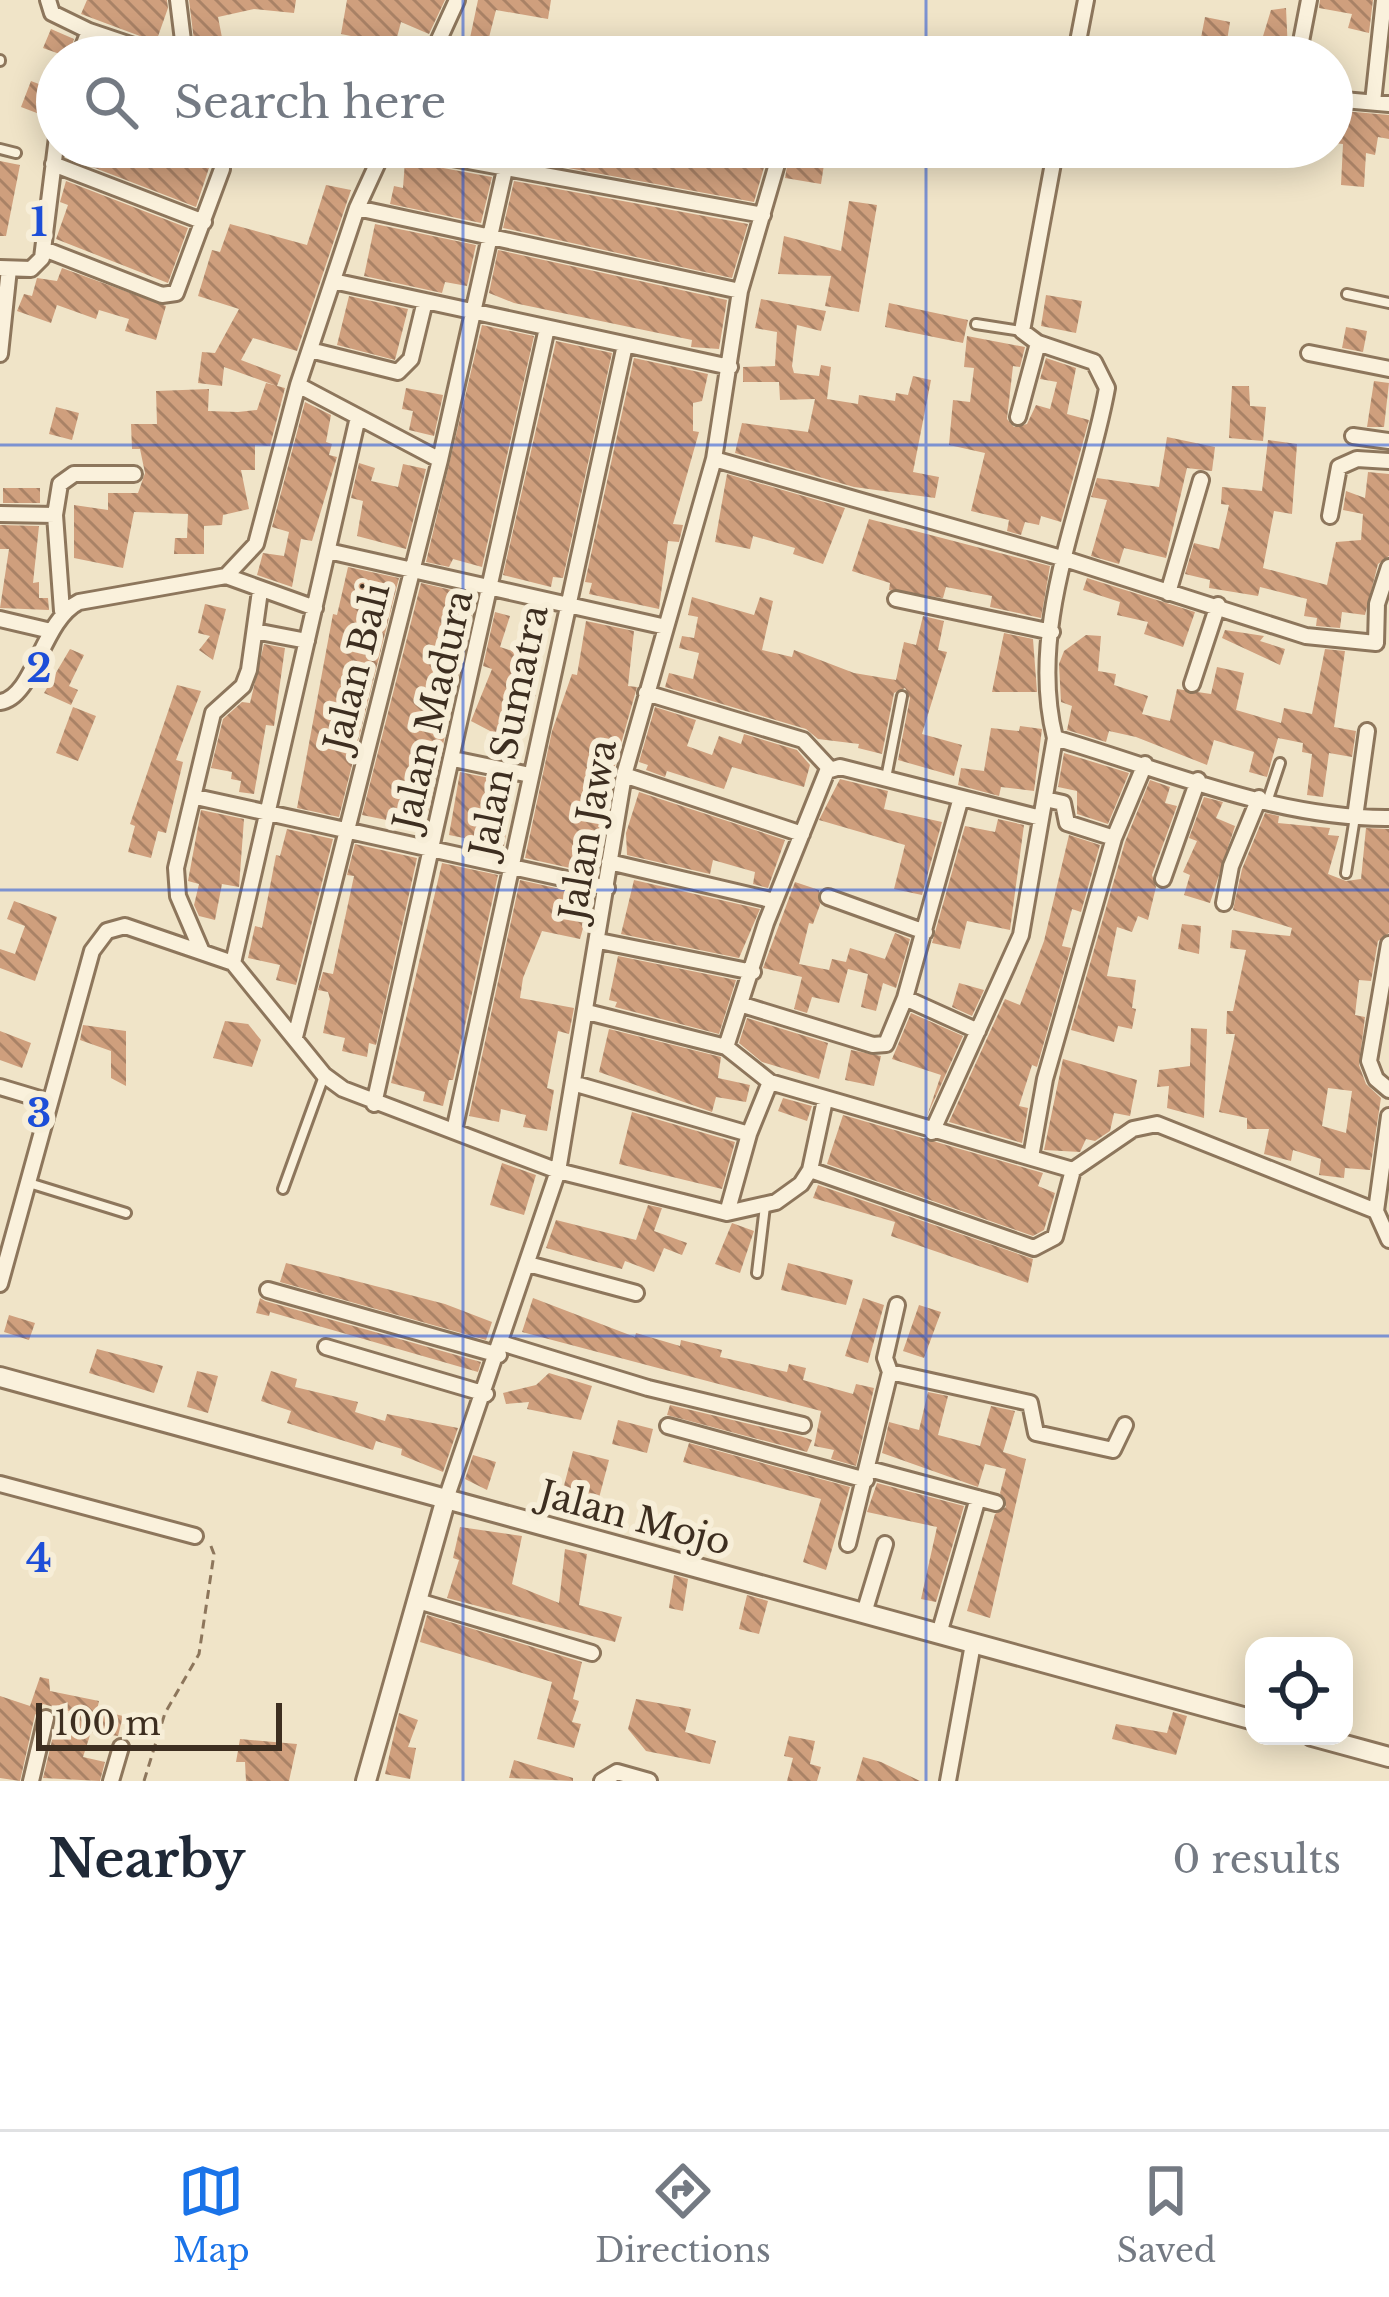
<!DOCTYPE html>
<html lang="en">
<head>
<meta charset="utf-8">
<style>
  :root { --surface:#fff; --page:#f2f2f3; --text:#1f2937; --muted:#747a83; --line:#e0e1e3; --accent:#1a73e8 }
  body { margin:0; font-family:"Libre Baskerville",serif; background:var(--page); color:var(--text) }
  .controls { position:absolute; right:36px; bottom:36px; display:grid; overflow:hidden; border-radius:24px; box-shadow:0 6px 30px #0003 }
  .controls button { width:108px; height:108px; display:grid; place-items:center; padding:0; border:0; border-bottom:3px solid var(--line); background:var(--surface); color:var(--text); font:60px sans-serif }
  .scale { position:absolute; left:36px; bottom:30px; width:246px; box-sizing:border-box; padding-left:12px; border:6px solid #3d2e20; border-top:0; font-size:33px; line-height:42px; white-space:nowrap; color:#3d2e20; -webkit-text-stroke:9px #f7eed8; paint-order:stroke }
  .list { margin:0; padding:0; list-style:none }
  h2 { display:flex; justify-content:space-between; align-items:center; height:156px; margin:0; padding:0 48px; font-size:51px }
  h2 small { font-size:39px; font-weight:400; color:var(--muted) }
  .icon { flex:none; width:66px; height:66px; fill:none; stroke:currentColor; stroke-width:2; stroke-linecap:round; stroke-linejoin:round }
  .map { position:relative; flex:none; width:1389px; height:1781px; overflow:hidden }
  .search { position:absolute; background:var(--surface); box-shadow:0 6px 30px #0003; left:36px; right:36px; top:36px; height:132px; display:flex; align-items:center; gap:30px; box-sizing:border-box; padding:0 42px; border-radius:66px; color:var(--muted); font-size:45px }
  .sheet { height:348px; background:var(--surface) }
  nav { display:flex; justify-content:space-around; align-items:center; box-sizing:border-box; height:168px; border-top:3px solid var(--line); background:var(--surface); font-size:33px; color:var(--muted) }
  nav a { display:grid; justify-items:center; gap:6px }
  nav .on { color:var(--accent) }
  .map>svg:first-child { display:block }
  .building { fill:url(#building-back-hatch); fill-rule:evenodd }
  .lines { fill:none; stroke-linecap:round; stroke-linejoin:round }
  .service-casing { stroke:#8d765c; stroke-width:14 }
  .minor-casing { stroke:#8d765c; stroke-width:20 }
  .tertiary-casing { stroke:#8d765c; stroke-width:24 }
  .path { stroke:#8d765c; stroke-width:3; stroke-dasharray:9 6; stroke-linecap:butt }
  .service { stroke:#faf1dc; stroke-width:8 }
  .minor { stroke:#faf1dc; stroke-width:14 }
  .tertiary { stroke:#faf1dc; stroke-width:18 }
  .grid { fill:none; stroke:#1d4ed8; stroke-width:3; stroke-opacity:0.55 }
  .labels { text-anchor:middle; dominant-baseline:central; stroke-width:12; stroke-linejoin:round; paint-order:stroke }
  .street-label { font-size:36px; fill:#3d2e20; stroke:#f7eed8 }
  .grid-label { font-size:39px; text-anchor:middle; font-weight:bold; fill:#1d4ed8; stroke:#f7eed8; stroke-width:12; stroke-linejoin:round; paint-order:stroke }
</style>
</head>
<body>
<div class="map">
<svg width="1389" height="1781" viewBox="0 0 1389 1781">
  <defs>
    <pattern id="building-back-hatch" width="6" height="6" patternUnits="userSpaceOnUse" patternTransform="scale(3)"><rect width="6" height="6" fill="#cf9f7d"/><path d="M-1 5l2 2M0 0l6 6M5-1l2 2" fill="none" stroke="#a98266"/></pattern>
  </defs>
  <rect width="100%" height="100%" fill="#f0e4c8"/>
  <path class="building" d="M87 0H167L168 8 156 42 81 14Z
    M189 0H296L294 13 254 9 218 17 225 53 213 57H196Z
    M347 0H445L429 34 401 22 395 45 341 34Z
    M478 0H551L548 19 496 10 484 57H466Z
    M1320 0H1373L1369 33 1348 28 1352 14 1319 8Z
    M1286 8 1288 52 1260 46 1271 10Z
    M1205 17 1230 22 1226 47 1200 43Z
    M51 29 74 39 68 57 43 48Z
    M31 81 57 91 50 118 21 107Z
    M1332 110 1389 115V139L1378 137 1375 155 1366 153 1364 187 1341 185 1343 144 1332 143Z
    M73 147H179L210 165 196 207 69 158Z
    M521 147H634L633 154 660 158 661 147H739L743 156 765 164 754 202 519 159Z
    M797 154 825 158 821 184 785 178 788 160 796 162Z
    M0 161 20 165 6 236H0Z
    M405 161 492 177 481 223 390 204 394 186 403 188Z
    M66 181 188 228 168 283 56 239 68 205 60 202Z
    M514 181 748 224 732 278 503 228Z
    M326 185 351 190 297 351 253 338 241 360 281 375 277 386 224 367 222 386 198 383 202 352 215 353 239 309 198 296 212 250 220 252 230 224 307 245Z
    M849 201 877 205 859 312 825 306 831 276 778 274 784 236 841 251Z
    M375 224 476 245 467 286 445 282 442 293 364 276Z
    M498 250 727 300 719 349 691 347 692 340 514 303 489 293Z
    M62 268 166 306 156 340 125 331 129 319 99 310 96 319 57 305 51 323 17 311 24 294 32 296 37 278 57 281Z
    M1046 295 1082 301 1076 333 1041 326Z
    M349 296 408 309 395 360 337 345Z
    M761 299 826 311 821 331 797 325 792 366 794 373 819 376 821 365 831 367 827 399 858 404 859 395 895 401 896 393 908 395 913 376 931 380 913 472 939 477 935 498 854 487 735 453 742 423 808 432 815 399 780 400 779 382H743V367L775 366 777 332 755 328Z
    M889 303 968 320 963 343 885 327Z
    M482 325 534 336 482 567 453 559 449 567 426 562Z
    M1346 327 1367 331 1363 352 1342 348Z
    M967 336 1025 347 1020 367 1013 366 1007 419 1014 427 1027 424 1036 405 1050 409 1057 382 1040 379 1046 358 1076 368 1067 414 1089 420 1061 522 1041 516 1039 525 1025 522 1021 535 1007 531 1009 520 971 511 985 453 949 445 953 400 970 402 974 368 964 367Z
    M556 341 612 353 563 578 553 577 551 587 503 575Z
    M634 358 708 374 702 401 693 403V431L699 432 673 524 683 525 679 542 668 541 659 609 589 594 592 583 585 582Z
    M1374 381 1389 383 1384 427H1367Z
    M266 383 285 388 270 446 255 445V470H241L249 509 223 515 222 525 204 526V554H174L175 538H187L188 514 134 512 123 568 74 558V505L108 510V493H138L145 473 140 449H132L131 424H157L156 391 209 389 208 411 238 412 257 410Z
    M1232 386H1249L1250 406 1266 407 1263 441 1229 438Z
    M406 388 443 395 434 436 409 430 413 411 402 409Z
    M305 402 331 415 326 442 332 444 329 455 337 457 312 541 301 539 292 587 257 575 263 553 284 556 289 532 272 527Z
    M56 407 79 413 72 440 49 434Z
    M1167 437 1215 447 1212 471 1187 468 1166 558 1124 548 1119 564 1091 556 1107 500 1091 497 1097 478 1159 487Z
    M1268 440 1297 444 1292 514 1274 511 1263 568 1327 585 1336 542 1361 540 1363 514 1343 510 1346 491 1365 498 1368 472 1389 474V556L1378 564 1365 615 1342 612 1340 628 1316 626 1317 618 1304 616 1307 599 1260 587 1258 596 1209 588 1210 580 1185 574 1194 543 1219 549 1229 505 1221 504 1222 487 1262 491Z
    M359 463 375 468 371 481 398 487 403 464 426 469 406 549 357 536 363 501 351 498Z
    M727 474 845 508 823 564 793 554 795 548 753 536 750 549 715 542Z
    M3 488H40V503H3Z
    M869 519 1050 566 1041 618 990 607 992 596 946 587 943 598 889 590 890 583 852 571Z
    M0 525 39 526 33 583 39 582V598H48L49 610 0 608 9 549H0Z
    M348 567 399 578 339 817 297 808 333 614 337 615Z
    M1087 578 1195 612 1183 647 1144 634 1148 622 1117 615 1120 602 1083 590Z
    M421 583 469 594 466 613 472 614 427 817 418 815 416 826 362 815Z
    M692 597 754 615 760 597 773 601 762 650 792 657 794 650 854 673 896 680 904 642 916 645 923 616 944 621 938 650 947 652 922 734 962 745 954 776 898 760 910 698 905 688 894 693 882 754 858 748 859 744 818 739 806 729 665 687 669 673 693 679 699 653 679 648 682 636 694 638 698 617 688 615Z
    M205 604 226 609 213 660 199 650 210 636 198 633Z
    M495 612 510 616 500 647 519 653 511 682 536 695 511 742 471 721 492 669 483 666Z
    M586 621 634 631 628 686 637 687 614 769 610 768 598 827 604 828 601 843 594 841 588 872 525 858 552 731 572 674 577 675Z
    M1225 630 1264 636 1260 641 1285 649 1280 665 1222 638Z
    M1004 633 1033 639 1037 692H992Z
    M1086 635 1101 636 1098 671 1116 674 1114 685 1148 696 1142 714 1170 721 1177 689 1211 694 1217 667 1244 673 1236 710 1281 723 1284 708 1312 714 1325 649 1345 651 1334 727 1356 731 1352 757 1329 753 1323 797 1307 795 1312 754 1302 752 1303 743 1278 738 1267 777 1249 772 1254 752 1214 740 1207 765 1136 737 1109 731 1106 742 1067 730 1072 706 1061 702 1059 664 1064 651Z
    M264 644 285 648 274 726 266 725 254 794 239 792 241 781 231 779 232 772 211 768 223 719 242 702 250 703Z
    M70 649 84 655 69 686 78 690 71 705 44 693Z
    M177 685 201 691 176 760 183 762 166 833 158 831 151 858 128 852 135 826 130 824Z
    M73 707 96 716 78 761 56 753Z
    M655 707 696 720 687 746 712 755 719 736 741 744 744 734 797 750 810 765 804 787 732 767 724 789 667 771 665 777 646 770 648 765 639 762Z
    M1020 726 1042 729 1034 791 1001 787 999 796 958 785 961 768 984 771 991 728 1019 731Z
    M1064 753 1129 773 1108 824 1077 814V791L1058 787Z
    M460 772 514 783 504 846 449 835Z
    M840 779 888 791 884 809 942 822 922 895 894 889 905 845 819 820Z
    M1150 780 1170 787 1165 803 1177 806 1152 875 1156 887 1148 920 1138 916 1132 932 1117 927 1107 976 1136 980 1132 1008 1136 1009 1132 1029 1118 1026 1114 1042 1071 1030 1125 842Z
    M639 792 785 840 768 888 753 884 755 872 713 860 710 874 627 855 626 833Z
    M1204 797 1223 802 1216 818 1235 826 1210 903 1184 895 1190 875 1183 872 1197 841 1189 838Z
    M201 810 244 819 239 887 222 884 215 920 199 916 194 905 199 884 188 881Z
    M1265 813 1279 816 1278 823 1330 828 1328 835 1339 836 1328 874 1346 881 1361 879 1366 828 1389 829V933L1378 941 1371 981 1359 980 1355 1015 1365 1017 1359 1065 1366 1084 1381 1098 1370 1170 1345 1168 1344 1178 1319 1175 1321 1159 1293 1150 1291 1161 1264 1154 1269 1129H1247V1118L1219 1112 1235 1034H1226L1227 1011H1233L1246 950 1230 948 1232 930 1290 936 1292 928 1233 910 1242 869ZM1328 1088 1352 1091 1346 1133 1322 1126Z
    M998 819 1024 825 1010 930 967 921 960 949 932 943 965 826 995 832Z
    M287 829 333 839 296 985 276 980 280 965 248 958 255 926 262 928 276 855 280 856Z
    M1069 835 1100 845 1081 912 1072 909 1062 946 1071 948 1037 1067 1032 1065 1019 1106 1028 1108 1022 1143 949 1122 1005 999 1020 1005 1044 941Z
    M355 844 417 858 376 1045 369 1043 367 1057 342 1051 345 1038 323 1033 330 999 328 992 318 990 323 972 333 974 354 876 347 875Z
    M442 863 498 875 453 1080H449L443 1106 423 1101 425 1092 391 1083Z
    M520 880 592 896 580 939 542 931 523 978 520 998 574 1008 569 1034 558 1031 547 1088 554 1090 547 1131 523 1127 526 1115 501 1109 499 1122 469 1116Z
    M634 880 760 909 739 958 621 934Z
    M795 882 819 890 820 905 813 924 809 923 799 964 829 970 832 959 846 962 850 948 885 959 895 933 910 939 896 988 883 983 876 1011 861 1007 868 974 848 969 839 1003 812 997 807 1013 794 1009 802 977 763 968Z
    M14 901 57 917 35 981 0 968V949L15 954 25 926 7 919Z
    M1182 924 1201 926 1199 954 1178 949Z
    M618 956 736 980 719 1034 615 1007 617 1002 609 1000Z
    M959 983 984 990 972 1016 952 1007Z
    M911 1013 963 1036 927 1116 941 1075 892 1059Z
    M747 1018 828 1043 819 1079 762 1062 739 1043Z
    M225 1021 248 1024 261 1040 252 1067 213 1058Z
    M83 1025 126 1031V1086L111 1078V1051L80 1040Z
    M1191 1028 1207 1029 1204 1118 1167 1108 1169 1086 1157 1087 1159 1070 1190 1066Z
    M609 1029 721 1057 718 1078 750 1085 746 1102 716 1097 712 1112 599 1072Z
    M0 1031 31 1043 22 1068 0 1060Z
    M851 1050 881 1056 874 1086 845 1080Z
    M1063 1059 1137 1080 1130 1116 1114 1113 1110 1131 1095 1141 1086 1139 1080 1152 1044 1150Z
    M783 1098 812 1106 807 1121 778 1111Z
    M632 1112 735 1142 722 1189 619 1164Z
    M843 1115 1043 1173 1038 1186 1055 1193 1044 1230 1033 1236 827 1164Z
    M502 1163 536 1175 524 1215 490 1205Z
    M818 1185 1033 1259 1028 1283 891 1236 895 1222 813 1198Z
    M648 1205 662 1208 654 1231 687 1243 682 1255 664 1248 654 1272 625 1261 622 1269 546 1248 556 1220 636 1240Z
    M732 1223 754 1231 740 1273 715 1264Z
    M286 1263 445 1304 492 1322 486 1340 280 1282Z
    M788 1263 853 1280 846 1305 781 1290Z
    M260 1298 265 1301 481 1362 478 1372 270 1312 269 1316 256 1313Z
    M533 1298 635 1337 636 1333 680 1346 681 1340 722 1350 720 1357 787 1372 789 1364 806 1368 803 1380 853 1394 856 1384 874 1388 856 1466 831 1459 834 1450 814 1446 821 1411 522 1332Z
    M863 1298 884 1305 868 1363 845 1356Z
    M919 1305 941 1312 924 1358 903 1351Z
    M9 1315 35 1323 29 1340 4 1332Z
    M97 1349 163 1366 154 1393 89 1373Z
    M197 1371 218 1376 208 1413 187 1407Z
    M271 1371 297 1379 295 1387 358 1402 355 1412 385 1421 387 1414 458 1428 443 1472 401 1455 402 1449 376 1441 373 1450 287 1423 291 1411 261 1401Z
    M549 1373 592 1386 581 1420 527 1409 529 1402 506 1404 503 1393 536 1385Z
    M928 1392 948 1396 938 1435 980 1446 991 1406 1015 1411 1003 1452 1026 1459 990 1618 967 1611 995 1514 1006 1507 1000 1493 1006 1469 985 1464 978 1487 882 1453 889 1422 919 1430Z
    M670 1405 800 1436 812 1440 807 1452 667 1415Z
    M618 1420 653 1429 647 1453 612 1444Z
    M689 1443 850 1487 826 1570 803 1562 821 1499 683 1462Z
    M573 1451 609 1460 595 1513 560 1501Z
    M473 1455 496 1462 487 1490 465 1479Z
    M877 1483 964 1506 936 1602 921 1599 937 1527 867 1512Z
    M460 1527 522 1536 512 1584 559 1603 565 1549 587 1554 579 1605 622 1617 615 1642 447 1598 459 1560 453 1558Z
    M674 1575 688 1579 683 1611 669 1608Z
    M747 1595 768 1601 759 1634 739 1629Z
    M427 1615 582 1662 573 1699 579 1701 572 1722 581 1724 574 1748 537 1739 552 1682 420 1642Z
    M40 1677 49 1679 50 1691 99 1701 97 1710 123 1716 118 1736 91 1732 83 1757 105 1762 100 1781 43 1778 53 1736 61 1738 69 1711 43 1704 35 1715 20 1781 0 1778V1696L30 1706Z
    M636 1699 691 1709 685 1732 716 1741 710 1764 646 1751 628 1729Z
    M1173 1712 1187 1716 1176 1755 1112 1739 1116 1724 1167 1733Z
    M399 1713 418 1720 408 1747 416 1748 410 1779 385 1774Z
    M789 1736 815 1741 810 1764 821 1767 817 1781H787L793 1758 784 1756Z
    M240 1739 297 1744 289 1781H246L245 1762H236Z
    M863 1757 881 1762 920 1781H856Z
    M514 1760 573 1778V1781L509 1778Z"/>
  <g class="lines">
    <g class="service-casing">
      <path id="service" d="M0 60V61
        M0 149 16 153
        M1347 294 1389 303
        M976 324 1021 331
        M886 778 902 696
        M1268 799 1280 763
        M1346 873 1355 817
        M29 1183 126 1213
        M283 1189 324 1076
        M757 1273 765 1206"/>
    </g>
    <g class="minor-casing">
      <path id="minor" d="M48 0 52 13 89 31 79 57
        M178 0 185 57
        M89 31 166 57
        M431 57 457 0
        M1075 57 1086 0
        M1298 57 1309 0
        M1332 99 1389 104
        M1373 102 1384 0
        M392 147 763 215
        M1056 147 1022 331 1038 343 1094 362 1107 388C1087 500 1026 623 1055 738 1161 769 1277 819 1389 818
        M53 164 204 222
        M357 208 740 291
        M44 249 162 295 176 293 222 169 220 154 206 147
        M0 268 31 269 42 258 57 137
        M333 281 730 367
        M310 350 398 372 411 359 425 301
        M1309 353 1389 369
        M0 354 9 269
        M298 385 440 460
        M1018 417 1038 343
        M1353 436 1389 441
        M714 459 1065 559 1306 636 1376 643 1377 604 1389 567
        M0 514 55 515
        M1330 516 1339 467 1357 459 1389 461
        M328 551 666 627
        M226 576 315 608
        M1168 593 1201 480
        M896 599 1052 632
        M62 611 55 515 60 484 74 474H134
        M0 619 51 631
        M255 631 307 641
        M1192 684 1218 605
        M646 693 803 740 830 769
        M0 702C34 698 42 620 79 602L226 576 256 544 298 385 357 208 385 147
        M453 759 530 775
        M624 775 802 834
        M196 797 607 888
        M1355 817 1367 731
        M1114 838 1145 764
        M609 862 775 901
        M1163 879 1198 780
        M828 897 925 932
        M1224 903 1231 866 1259 798
        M599 941 753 972
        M1389 944 1369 1061 1376 1079 1389 1090
        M202 952 178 896 176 868 213 713 243 686 249 670 260 591
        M233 963 358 417
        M905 998 978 1031
        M743 1005 873 1045 886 1044 905 998 960 801
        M587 1012 726 1047
        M295 1037 440 460 510 147
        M726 1047 766 923 827 771 840 767 1041 818
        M726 1047 770 1082 1073 1170
        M576 1084 749 1134 727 1213
        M0 1087 50 1102
        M374 1104 547 328
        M454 1131 625 345
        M932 1132 1021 935 1055 738
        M749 1134 770 1082
        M1031 1157 1045 1079 1114 838 1067 823 1063 803 1045 799
        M810 1170 1034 1248 1055 1237 1073 1170 1133 1129 1157 1124 1376 1211 1389 1240
        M1376 1211 1389 1116
        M528 1264 636 1293
        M0 1284 92 951 107 931 125 926 233 963 324 1075 343 1089 558 1171 727 1213 776 1202 801 1184 810 1170 825 1100
        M268 1290 499 1355
        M501 1343 648 1388 803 1425
        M326 1347 486 1394
        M890 1372 1030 1403 1036 1433 1113 1450 1125 1425
        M668 1426 866 1480
        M869 1469 996 1503
        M0 1484 195 1536
        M445 1502 558 1171 624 775 714 459 740 291 777 164 774 154 750 147
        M848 1544 890 1372 885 1358 897 1305
        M418 1601 592 1653
        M864 1613 885 1544
        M939 1634 978 1498
        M31 1781 46 1718
        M111 1781 121 1747
        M602 1781 617 1772 649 1781
        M948 1781 973 1644"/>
    </g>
    <g class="tertiary-casing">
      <path id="tertiary" d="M0 1377 1254 1720
        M1312 1736 1389 1757
        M366 1781 445 1502"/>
    </g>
    <path class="path" d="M144 1781 165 1713 199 1654 214 1554 209 1541"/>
    <use href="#service" class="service"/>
    <use href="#minor" class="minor"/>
    <use href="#tertiary" class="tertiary"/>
  </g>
  <path class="grid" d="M463 0V57M926 0V57M463 147V1781M926 147V1781M0 445H1389M0 890H1389M0 1336H1389"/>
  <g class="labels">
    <g class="street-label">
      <text transform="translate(357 667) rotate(-76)">Jalan Bali</text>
      <text transform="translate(433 710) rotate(-77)">Jalan Madura</text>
      <text transform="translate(509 731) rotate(-78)">Jalan Sumatra</text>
      <text transform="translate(588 830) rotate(-80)">Jalan Jawa</text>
      <text transform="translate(635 1518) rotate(15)">Jalan Mojo</text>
    </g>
  </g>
  <g class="grid-label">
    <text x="39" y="236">1</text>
    <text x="39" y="682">2</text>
    <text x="39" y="1127">3</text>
    <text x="39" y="1572">4</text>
  </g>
</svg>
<div class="controls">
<button><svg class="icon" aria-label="locate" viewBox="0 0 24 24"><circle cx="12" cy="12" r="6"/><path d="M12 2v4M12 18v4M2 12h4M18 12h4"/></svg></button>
</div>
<div class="scale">100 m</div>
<div class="search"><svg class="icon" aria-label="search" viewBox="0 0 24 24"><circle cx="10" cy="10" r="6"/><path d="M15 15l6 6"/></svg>Search here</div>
</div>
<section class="sheet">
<h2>Nearby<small>0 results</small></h2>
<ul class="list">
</ul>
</section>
<nav>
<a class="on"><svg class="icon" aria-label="map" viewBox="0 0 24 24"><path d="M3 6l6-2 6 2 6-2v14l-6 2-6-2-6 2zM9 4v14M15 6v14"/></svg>Map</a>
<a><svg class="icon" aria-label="directions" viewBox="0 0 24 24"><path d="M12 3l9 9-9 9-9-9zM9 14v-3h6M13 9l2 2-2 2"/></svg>Directions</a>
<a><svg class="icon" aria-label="saved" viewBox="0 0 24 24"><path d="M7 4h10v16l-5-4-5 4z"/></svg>Saved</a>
</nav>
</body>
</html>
